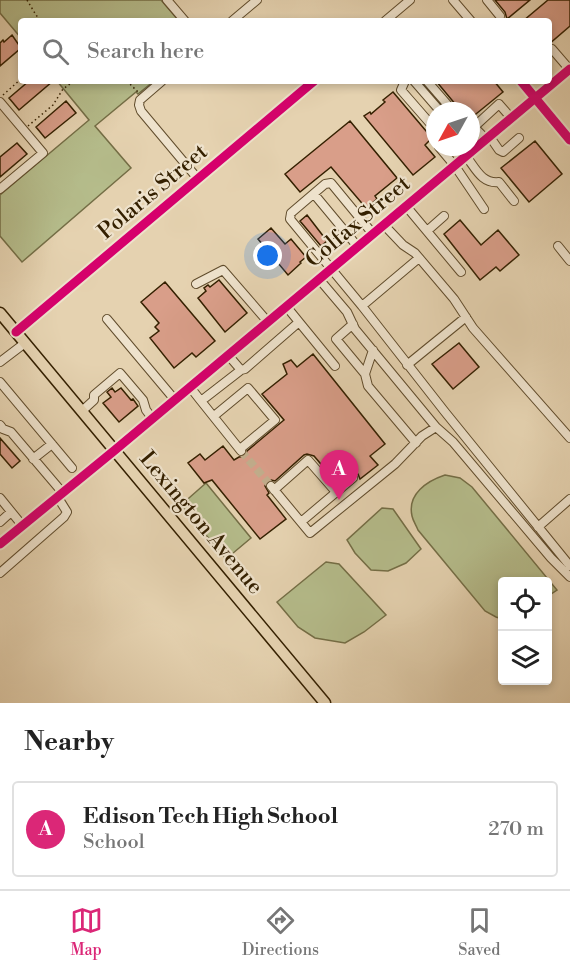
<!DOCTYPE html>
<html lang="en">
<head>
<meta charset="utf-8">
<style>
  :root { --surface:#fff; --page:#f6f6f6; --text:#222; --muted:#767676; --line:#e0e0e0; --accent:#db2777 }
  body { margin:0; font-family:"Libre Bodoni",serif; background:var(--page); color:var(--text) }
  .controls { position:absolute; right:18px; bottom:18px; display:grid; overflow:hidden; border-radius:6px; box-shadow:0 3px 9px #0003 }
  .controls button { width:54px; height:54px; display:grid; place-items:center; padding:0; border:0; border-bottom:2px solid var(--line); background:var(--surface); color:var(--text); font:30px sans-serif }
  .compass { position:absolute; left:426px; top:102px; width:54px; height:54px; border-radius:50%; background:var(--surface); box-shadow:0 3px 9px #0003; rotate:230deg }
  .you { position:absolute; left:268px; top:256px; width:21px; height:21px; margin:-15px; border:4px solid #fff; border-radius:50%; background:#1a73e8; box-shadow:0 0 0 9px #1a73e833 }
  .badge { display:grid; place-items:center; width:39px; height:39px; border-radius:50%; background:var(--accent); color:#fff; font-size:20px; font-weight:700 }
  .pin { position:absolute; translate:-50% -50px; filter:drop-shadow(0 2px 3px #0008) }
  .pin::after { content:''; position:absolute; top:32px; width:21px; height:18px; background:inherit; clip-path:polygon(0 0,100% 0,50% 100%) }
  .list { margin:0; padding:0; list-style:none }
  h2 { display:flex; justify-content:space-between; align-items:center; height:78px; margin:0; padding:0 24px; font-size:26px }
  h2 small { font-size:20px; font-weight:400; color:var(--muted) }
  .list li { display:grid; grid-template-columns:39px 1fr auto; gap:18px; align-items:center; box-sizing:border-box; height:96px; margin:0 12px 12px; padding:0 12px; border:2px solid var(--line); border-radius:6px }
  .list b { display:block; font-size:22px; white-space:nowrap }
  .list p { margin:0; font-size:20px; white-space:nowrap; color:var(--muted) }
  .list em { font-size:20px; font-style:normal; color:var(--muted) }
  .icon { flex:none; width:33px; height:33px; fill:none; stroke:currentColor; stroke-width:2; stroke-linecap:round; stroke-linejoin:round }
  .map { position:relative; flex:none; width:570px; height:703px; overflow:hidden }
  .search { position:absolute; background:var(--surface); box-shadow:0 3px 9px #0003; left:18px; right:18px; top:18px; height:66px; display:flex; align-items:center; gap:15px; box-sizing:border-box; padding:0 21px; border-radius:6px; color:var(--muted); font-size:22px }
  .sheet { height:186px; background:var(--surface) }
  nav { display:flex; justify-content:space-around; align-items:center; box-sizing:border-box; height:84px; border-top:2px solid var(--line); background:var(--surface); font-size:16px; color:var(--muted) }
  nav a { display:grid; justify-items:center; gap:3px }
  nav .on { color:var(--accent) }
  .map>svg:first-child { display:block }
  .green { fill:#b5bc8b; stroke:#746e46; stroke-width:1.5 }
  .building { fill:#d99e89; stroke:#342000; stroke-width:1.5 }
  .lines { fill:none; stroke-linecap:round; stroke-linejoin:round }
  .minor-tunnel { stroke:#c2ae8d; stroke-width:8; stroke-dasharray:8 4; stroke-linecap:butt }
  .minor-casing { stroke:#604c2c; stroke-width:10 }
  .major-casing { stroke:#342000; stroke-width:13 }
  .path { stroke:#342000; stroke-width:1.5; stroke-dasharray:1.5 3; stroke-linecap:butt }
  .minor { stroke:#eee2cc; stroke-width:8 }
  .major { stroke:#e5d2b0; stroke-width:10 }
  .cycleway-casing { stroke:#eee2cc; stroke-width:13 }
  .cycleway { stroke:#d6006c; stroke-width:9 }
  .labels { text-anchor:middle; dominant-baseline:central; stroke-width:4.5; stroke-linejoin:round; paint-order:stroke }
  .street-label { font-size:22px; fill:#342000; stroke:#eee2cc }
</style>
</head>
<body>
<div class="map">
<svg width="570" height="703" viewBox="0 0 570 703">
  <rect width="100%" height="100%" fill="#e5d2b0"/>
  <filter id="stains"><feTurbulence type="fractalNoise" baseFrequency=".00333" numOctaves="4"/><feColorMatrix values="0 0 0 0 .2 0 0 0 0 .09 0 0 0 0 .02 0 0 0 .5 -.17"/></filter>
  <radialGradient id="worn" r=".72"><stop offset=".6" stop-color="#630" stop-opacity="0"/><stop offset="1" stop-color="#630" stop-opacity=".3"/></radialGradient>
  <path class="green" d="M0 0H161L179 21H21V38L0 13Z
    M57 81H154L138 94 136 92 95 126 131 168 22 262 0 236V195L89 120Z
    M445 475 460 478 472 487 557 590 551 594 548 590V582H502V619L496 617 485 611 418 530C416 525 413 521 412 516 407 494 427 481 445 475Z
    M206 483 251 538 226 559 181 505Z
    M382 508 393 509 421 549 406 563 388 571 371 570 355 553 347 540Z
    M326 562 339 564 386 615 364 632 345 643 315 638 298 627 277 602Z"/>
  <path class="building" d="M495 0H530L507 19 505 12Z
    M548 0H570V26L549 44V21H523Z
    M12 35 21 48 0 66V43L3 40 4 42Z
    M29 81H53L19 110 9 98Z
    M436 81H494L503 92 471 118V111H461Z
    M393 92 432 138 425 145 435 157 413 175 364 116 370 112 371 114 385 102 383 100Z
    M66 101 76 113 45 138 36 127Z
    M350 121 397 178 375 196 377 199 366 208 331 167 300 192 285 174Z
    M535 141 562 174 529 202 501 168Z
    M17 143 27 154 0 177V157Z
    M307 215 327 241 321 246 300 221Z
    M460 220 481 245 498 230 519 255 500 271 496 267 480 280 444 234Z
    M271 228 285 244 291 239 306 257 300 262 301 263 288 275 258 239Z
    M219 280 247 313 225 332 198 298 206 291 204 288 208 285 210 287Z
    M165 282 215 341 196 357 192 353 174 368 150 338 159 331 155 327 159 323 141 302Z
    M459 343 479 367 453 389 432 364Z
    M313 354 385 444 370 456 378 465 360 479 358 474 353 471 337 483 314 456 307 454 304 455 275 481 271 480 267 481 265 486 269 493 267 495 286 519 260 539 212 480 204 483 188 463 200 454 205 460 223 446 234 460 239 457 245 456 247 451 284 420 262 394 287 374 283 364 291 360 297 367Z
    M112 388 115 392 121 388 131 400 133 399 138 406 119 422 103 403 111 397 107 392Z
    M0 438 20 461 12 468 0 454Z"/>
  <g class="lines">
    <path class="minor-tunnel" d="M241 451 271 486"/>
    <g class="minor-casing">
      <path id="minor" d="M167 0 185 21
        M453 0 471 21
        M487 0 500 16
        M232 21 257 0
        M385 21 410 0
        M552 49 570 70
        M162 81 140 100 139 105 141 111 198 179
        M405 81 401 90 435 129
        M414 81 440 111
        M427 81 453 111
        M521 81 570 140
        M0 102 43 153 0 189
        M471 127H474L487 140
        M474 127 499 104 512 119
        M490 137 499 150 503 152 519 138
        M439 147 455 166 484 209
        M466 156C476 169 482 184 499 182L514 201
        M314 194 358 247
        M406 206 461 272
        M384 225 403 245 415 253 454 299 473 328 570 438
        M427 231 444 216
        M373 234 331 183 325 184 291 213 290 219 362 306 445 412 570 566
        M558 246 570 261
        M319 279 347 312 355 329 436 427 453 442 551 558 570 577
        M196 284 223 270 268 322
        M362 306 419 258
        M107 319 175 400
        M299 322 335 366
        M353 324 336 339 365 374 373 350
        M16 332 314 81
        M228 355 241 370
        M0 362 25 343
        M407 365 466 317
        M365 374 368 386 416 443
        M0 382 72 468
        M190 387 201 401 241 370 245 369 299 322 286 306
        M201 401 241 451
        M82 411 94 400V395L120 373 143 400 146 410 152 418
        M214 416 248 388 275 420 240 449
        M0 425 3 429 11 432 62 492
        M33 459 52 444
        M271 486 310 533 395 464 422 436 436 427
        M274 490 308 460 336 492
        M0 498 22 525
        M0 522 11 512
        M301 522 353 478
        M538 527 570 499
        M0 544 115 450 570 69
        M0 573 64 517 67 512 57 496"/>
    </g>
    <g class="major-casing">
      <path id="major" d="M0 313 325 703"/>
    </g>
    <path class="path" d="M27 0 36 15 41 21
      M127 81 139 93
      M3 95 21 79
      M28 126 53 105 63 89 74 81"/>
    <use href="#minor" class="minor"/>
    <use href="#major" class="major"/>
    <g class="cycleway-casing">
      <path id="cycleway" d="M521 81 570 140
        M16 332 314 81
        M0 544 115 450 570 69"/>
    </g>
    <use href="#cycleway" class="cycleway"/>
  </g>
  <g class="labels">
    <g class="street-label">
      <text transform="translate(153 192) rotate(-40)">Polaris Street</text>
      <text transform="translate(358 222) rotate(-40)">Colfax Street</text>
      <text transform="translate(201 523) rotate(50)">Lexington Avenue</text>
    </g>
  </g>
  <rect width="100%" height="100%" filter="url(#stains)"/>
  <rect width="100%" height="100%" fill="url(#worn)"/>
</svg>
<div class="controls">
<button><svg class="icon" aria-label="locate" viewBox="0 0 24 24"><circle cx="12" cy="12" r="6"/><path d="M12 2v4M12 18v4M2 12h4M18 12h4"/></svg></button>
<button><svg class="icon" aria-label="layers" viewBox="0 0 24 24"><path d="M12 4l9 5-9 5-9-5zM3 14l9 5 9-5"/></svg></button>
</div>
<svg class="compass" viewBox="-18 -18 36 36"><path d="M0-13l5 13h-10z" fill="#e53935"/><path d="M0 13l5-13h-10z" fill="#767676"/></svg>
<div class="you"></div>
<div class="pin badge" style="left:339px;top:500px">A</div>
<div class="search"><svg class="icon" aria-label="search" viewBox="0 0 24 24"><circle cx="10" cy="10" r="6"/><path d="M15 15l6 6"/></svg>Search here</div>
</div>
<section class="sheet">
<h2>Nearby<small></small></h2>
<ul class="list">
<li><span class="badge">A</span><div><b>Edison Tech High School</b><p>School</p></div><em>270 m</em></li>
</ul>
</section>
<nav>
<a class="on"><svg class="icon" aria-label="map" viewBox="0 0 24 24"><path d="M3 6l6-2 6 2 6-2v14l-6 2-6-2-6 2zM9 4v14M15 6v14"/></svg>Map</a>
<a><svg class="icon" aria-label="directions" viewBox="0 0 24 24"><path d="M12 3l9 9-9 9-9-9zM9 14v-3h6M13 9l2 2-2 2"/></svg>Directions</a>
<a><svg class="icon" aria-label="saved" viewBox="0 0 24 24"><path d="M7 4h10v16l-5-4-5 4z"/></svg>Saved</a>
</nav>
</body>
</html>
